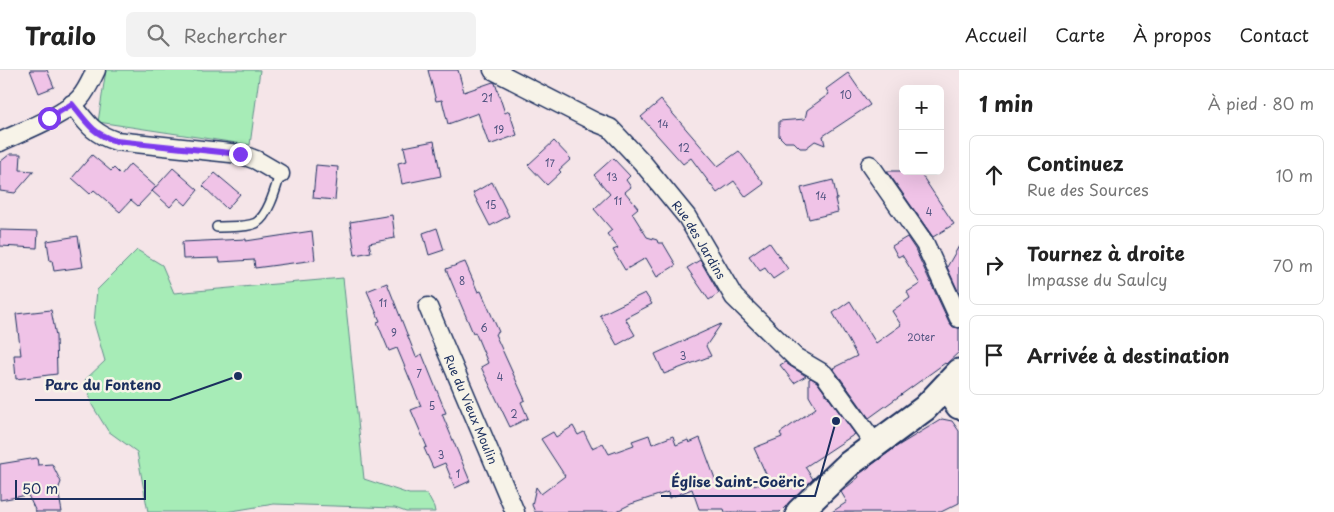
<!DOCTYPE html>
<html lang="fr">
<head>
<meta charset="utf-8">
<style>
  :root { --surface:#fff; --page:#f2f2f2; --text:#222; --muted:#767676; --line:#e0e0e0 }
  body { margin:0; font-family:"Playpen Sans",sans-serif; background:var(--page); color:var(--text) }
  .controls { position:absolute; right:15px; top:15px; display:grid; overflow:hidden; border-radius:8px; box-shadow:0 5px 20px #0002 }
  .controls button { width:45px; height:45px; display:grid; place-items:center; padding:0; border:0; border-bottom:1px solid var(--line); background:var(--surface); color:var(--text); font:25px sans-serif }
  .scale { position:absolute; left:15px; bottom:12px; width:131px; box-sizing:border-box; padding-left:5px; border:2px solid #1b2f5e; border-top:0; font-size:14px; line-height:18px; white-space:nowrap; color:#1b2f5e; -webkit-text-stroke:4px #f7f3e8; paint-order:stroke }
  .stop { position:absolute; width:15px; height:15px; margin:-11px; border:4px solid #7c3aed; border-radius:50%; background:#fff }
  .stop.end { background:#7c3aed; border-color:#fff; box-shadow:0 1px 5px #0008 }
  .list { margin:0; padding:0; list-style:none }
  h2 { display:flex; justify-content:space-between; align-items:center; height:65px; margin:0; padding:0 20px; font-size:21px }
  h2 small { font-size:16px; font-weight:400; color:var(--muted) }
  .list li { display:grid; grid-template-columns:32px 1fr auto; gap:15px; align-items:center; box-sizing:border-box; height:80px; margin:0 10px 10px; padding:0 10px; border:1px solid var(--line); border-radius:8px }
  .list b { display:block; font-size:19px; white-space:nowrap }
  .list p { margin:0; font-size:16px; white-space:nowrap; color:var(--muted) }
  .list em { font-size:16px; font-style:normal; color:var(--muted) }
  .icon { flex:none; width:28px; height:28px; fill:none; stroke:currentColor; stroke-width:2; stroke-linecap:round; stroke-linejoin:round }
  .map { position:relative; flex:none; width:959px; height:442px; overflow:hidden }
  header { display:flex; align-items:center; gap:30px; box-sizing:border-box; height:70px; padding:0 25px; background:var(--surface); border-bottom:1px solid var(--line) }
  header strong { font-size:24px }
  nav { display:flex; gap:28px; margin-inline-start:auto; font-size:18px }
  .search { width:350px; height:45px; background:var(--page); display:flex; align-items:center; gap:12px; box-sizing:border-box; padding:0 18px; border-radius:8px; color:var(--muted); font-size:19px }
  main { display:flex }
  aside { flex:1; background:var(--surface) }
  .map>svg:first-child { display:block }
  .green { fill:#a7ecb7; stroke:#618e8a }
  .building { fill:#f0c3e7; stroke:#1b2f5e }
  .lines { fill:none; stroke-linecap:round; stroke-linejoin:round }
  .lane-casing { stroke:#1b2f5e; stroke-width:12 }
  .street-casing { stroke:#1b2f5e; stroke-width:21 }
  .secondary-casing { stroke:#1b2f5e; stroke-width:29 }
  .lane { stroke:#f7f3e8; stroke-width:9 }
  .street { stroke:#f7f3e8; stroke-width:18 }
  .secondary { stroke:#f7f3e8; stroke-width:25 }
  .route { stroke:#7c3aed; stroke-width:6 }
  .labels { text-anchor:middle; dominant-baseline:central; stroke-width:5; stroke-linejoin:round; paint-order:stroke }
  .number-label { font-size:10px; fill:#505480 }
  .street-label { font-size:12px; fill:#1b2f5e; stroke:#f7f3e8 }
  .leader { fill:none; stroke:#1b2f5e; stroke-width:2 }
  .callout-dot { fill:#1b2f5e; stroke:#f7f3e8; stroke-width:2 }
  .callout-label { font-size:14px; text-anchor:middle; font-weight:bold; fill:#1b2f5e; stroke:#f7f3e8; stroke-width:5; stroke-linejoin:round; paint-order:stroke }
</style>
</head>
<body>
<header>
<strong>Trailo</strong>
<div class="search"><svg class="icon" aria-label="search" viewBox="0 0 24 24"><circle cx="10" cy="10" r="6"/><path d="M15 15l6 6"/></svg>Rechercher</div>
<nav><a>Accueil</a><a>Carte</a><a>À propos</a><a>Contact</a></nav>
</header>
<main>
<div class="map">
<svg width="959" height="442" viewBox="0 0 959 442">
  <rect width="100%" height="100%" fill="#f5e5e8"/>
  <filter id="ink" filterUnits="userSpaceOnUse"><feTurbulence type="fractalNoise" baseFrequency=".02" numOctaves="2"/><feDisplacementMap in="SourceGraphic" scale="10" xChannelSelector="R" yChannelSelector="G"/><feConvolveMatrix kernelMatrix="1 2 1 2 8 2 1 2 1" color-interpolation-filters="sRGB"/></filter>
  <g filter="url(#ink)">
    <path class="green" d="M106 0H260L250 75 98 52Z
      M137 180 162 195 174 223 343 208 364 409 409 424H427L434 437 435 442H406L395 438 274 434 226 442H148L137 382 108 361 92 335 85 310 105 291 94 253 97 220Z"/>
    <path class="building" d="M30 0H47L54 17 39 23Z
      M428 0H458L464 22 493 12 495 13 505 43 509 41 517 65 489 75 478 43 448 54 442 30 436 31Z
      M848 3 870 35 823 66 825 75 815 71 806 78H800L794 72H785L779 66V51L805 49 807 40 829 24 826 19Z
      M661 30 718 96 739 81 764 114 746 127 734 111 717 123 691 88 683 94 641 47Z
      M434 71 441 106 402 114 398 93 407 91 404 77Z
      M554 71 571 89 559 100 561 102 547 115 528 95Z
      M10 84H21L20 100 34 101 15 123 0 121V92Z
      M92 85 111 101 114 98 121 105 130 94 156 117 138 136 131 130 120 142 94 120 90 124 72 108Z
      M613 88 630 106 626 110 631 117 625 122 638 138 632 143 647 167 657 170 658 173H663L676 195 657 207 646 188 625 200 613 180 618 178 607 164 612 160 594 139 610 124 594 105Z
      M316 95 338 97 335 130 313 128Z
      M173 98 198 120 186 135 178 128 170 137 152 121Z
      M887 101H919L954 154 933 167Z
      M215 103 240 124 227 139 203 116Z
      M833 110 837 129H835L838 142 809 149 801 118Z
      M492 112 509 146 490 156 473 123Z
      M392 145 395 168 369 173 371 182 355 185 350 152Z
      M437 158 444 180 429 185 423 163Z
      M0 160 38 161 37 178 0 176Z
      M312 161 315 190 255 198 254 190 220 192 219 188 183 189 182 172 246 169V171Z
      M78 166 83 197 54 201 52 190 50 191 47 171Z
      M907 167 915 179 949 252 953 257 959 258V282L946 294 945 293 869 348 833 298 857 286 833 243 850 231 876 273 901 255 892 241 910 228 907 222 920 214 902 185 898 187 892 176Z
      M769 172 788 199 773 209 765 198 760 201 749 186Z
      M959 176V223L947 197Z
      M700 190 719 223 709 230 687 198Z
      M465 192 478 222 481 221 488 237 499 262 495 264 525 330 521 332 528 348 510 357 481 297 488 293 475 262 473 263 446 199Z
      M387 213 416 287 422 284 446 343 442 344 470 411 455 418 445 393 433 398 424 378 427 377 411 340 421 336 397 278 389 281 377 252 380 251 367 221Z
      M645 223 652 234 625 248 635 265 617 275 600 245Z
      M51 240 56 266 57 304 16 309 14 285H21L16 244Z
      M721 254 706 276 711 286 664 304 655 284Z
      M785 292 790 296 806 306 794 313 780 295Z
      M811 308 817 312 855 364 805 397 813 409 780 442H725L724 439H699L692 419 669 428 668 422 631 434 615 442H535L532 435 536 417 541 424 565 406 541 369 553 362 556 367 573 356 578 365 584 362 592 378 603 373 609 384 634 375 632 371 649 365 652 374 673 366 676 375 688 370 689 373 700 368 717 414 771 415 754 378 782 367 780 363 816 338 809 326V309Z
      M942 349 952 351 959 361V433L941 442H832L847 432 841 422 859 407 858 405 896 377Z
      M37 388 38 395 52 394 61 412 58 420 62 442H36L28 425 0 430V394Z"/>
    <g class="lines">
      <g class="lane-casing">
        <path id="lane" d="M217 157C228 156 246 158 256 153 269 145 276 117 280 104"/>
      </g>
      <g class="street-casing">
        <g id="street">
          <path id="s1" d="M493 0 595 52 610 58 642 92 687 147 734 227 795 287 824 304 875 374"/>
          <path d="M72 34C87 53 93 64 116 71L240 84 256 90 280 104"/>
          <path d="M0 72C23 61 64 46 80 28 87 20 91 10 96 0"/>
          <path d="M870 95 925 174 959 248"/>
          <path id="s2" d="M428 237 515 442"/>
        </g>
      </g>
      <g class="secondary-casing">
        <path id="secondary" d="M945 317 959 336
          M799 442 849 394 925 338 959 302"/>
      </g>
      <use href="#lane" class="lane"/>
      <use href="#street" class="street"/>
      <use href="#secondary" class="secondary"/>
    </g>
  </g>
  <g class="lines" filter="url(#ink)">
    <path class="route" d="M49 48 72 34C87 53 93 64 116 71L240 84"/>
  </g>
  <g class="labels">
    <g class="number-label">
      <text x="846" y="24">10</text>
      <text x="487" y="27">21</text>
      <text x="663" y="53">14</text>
      <text x="499" y="59">19</text>
      <text x="684" y="77">12</text>
      <text x="550" y="92">17</text>
      <text x="612" y="106">13</text>
      <text x="821" y="125">14</text>
      <text x="618" y="130">11</text>
      <text x="491" y="134">15</text>
      <text x="929" y="141">4</text>
      <text x="462" y="210">8</text>
      <text x="383" y="232">11</text>
      <text x="484" y="257">6</text>
      <text x="394" y="262">9</text>
      <text x="921" y="266">20ter</text>
      <text x="683" y="285">3</text>
      <text x="419" y="303">7</text>
      <text x="500" y="306">4</text>
      <text x="432" y="335">5</text>
      <text x="514" y="343">2</text>
      <text x="441" y="384">3</text>
      <text x="458" y="403">1</text>
    </g>
    <g class="street-label">
      <text stroke="none"><textPath href="#s1" startOffset="274">Rue des Jardins</textPath></text>
      <text stroke="none"><textPath href="#s2" startOffset="111">Rue du Vieux Moulin</textPath></text>
    </g>
  </g>
  <path class="leader" d="M238 306L170 330H35M836 351L815 426H661"/>
  <g class="callout-dot">
    <circle cx="238" cy="306" r="5"/>
    <circle cx="836" cy="351" r="5"/>
  </g>
  <g class="callout-label">
    <text x="103" y="320">Parc du Fonteno</text>
    <text x="738" y="417">Église Saint-Goëric</text>
  </g>
</svg>
<div class="controls">
<button>+</button>
<button>−</button>
</div>
<div class="scale">50 m</div>
<div class="stop" style="left:49px;top:48px"></div>
<div class="stop end" style="left:240px;top:84px"></div>
</div>
<aside>
<h2>1 min<small>À pied · 80 m</small></h2>
<ul class="list">
<li><svg class="icon" aria-label="ahead" viewBox="0 0 24 24"><path d="M12 20V5M6 11l6-6 6 6"/></svg><div><b>Continuez</b><p>Rue des Sources</p></div><em>10 m</em></li>
<li><svg class="icon" aria-label="right" viewBox="0 0 24 24"><path d="M7 20v-9h11M14 6l5 5-5 5"/></svg><div><b>Tournez à droite</b><p>Impasse du Saulcy</p></div><em>70 m</em></li>
<li><svg class="icon" aria-label="arrive" viewBox="0 0 24 24"><path d="M6 21V4h12l-3 4 3 4H6"/></svg><div><b>Arrivée à destination</b></div></li>
</ul>
</aside>
</main>
</body>
</html>
